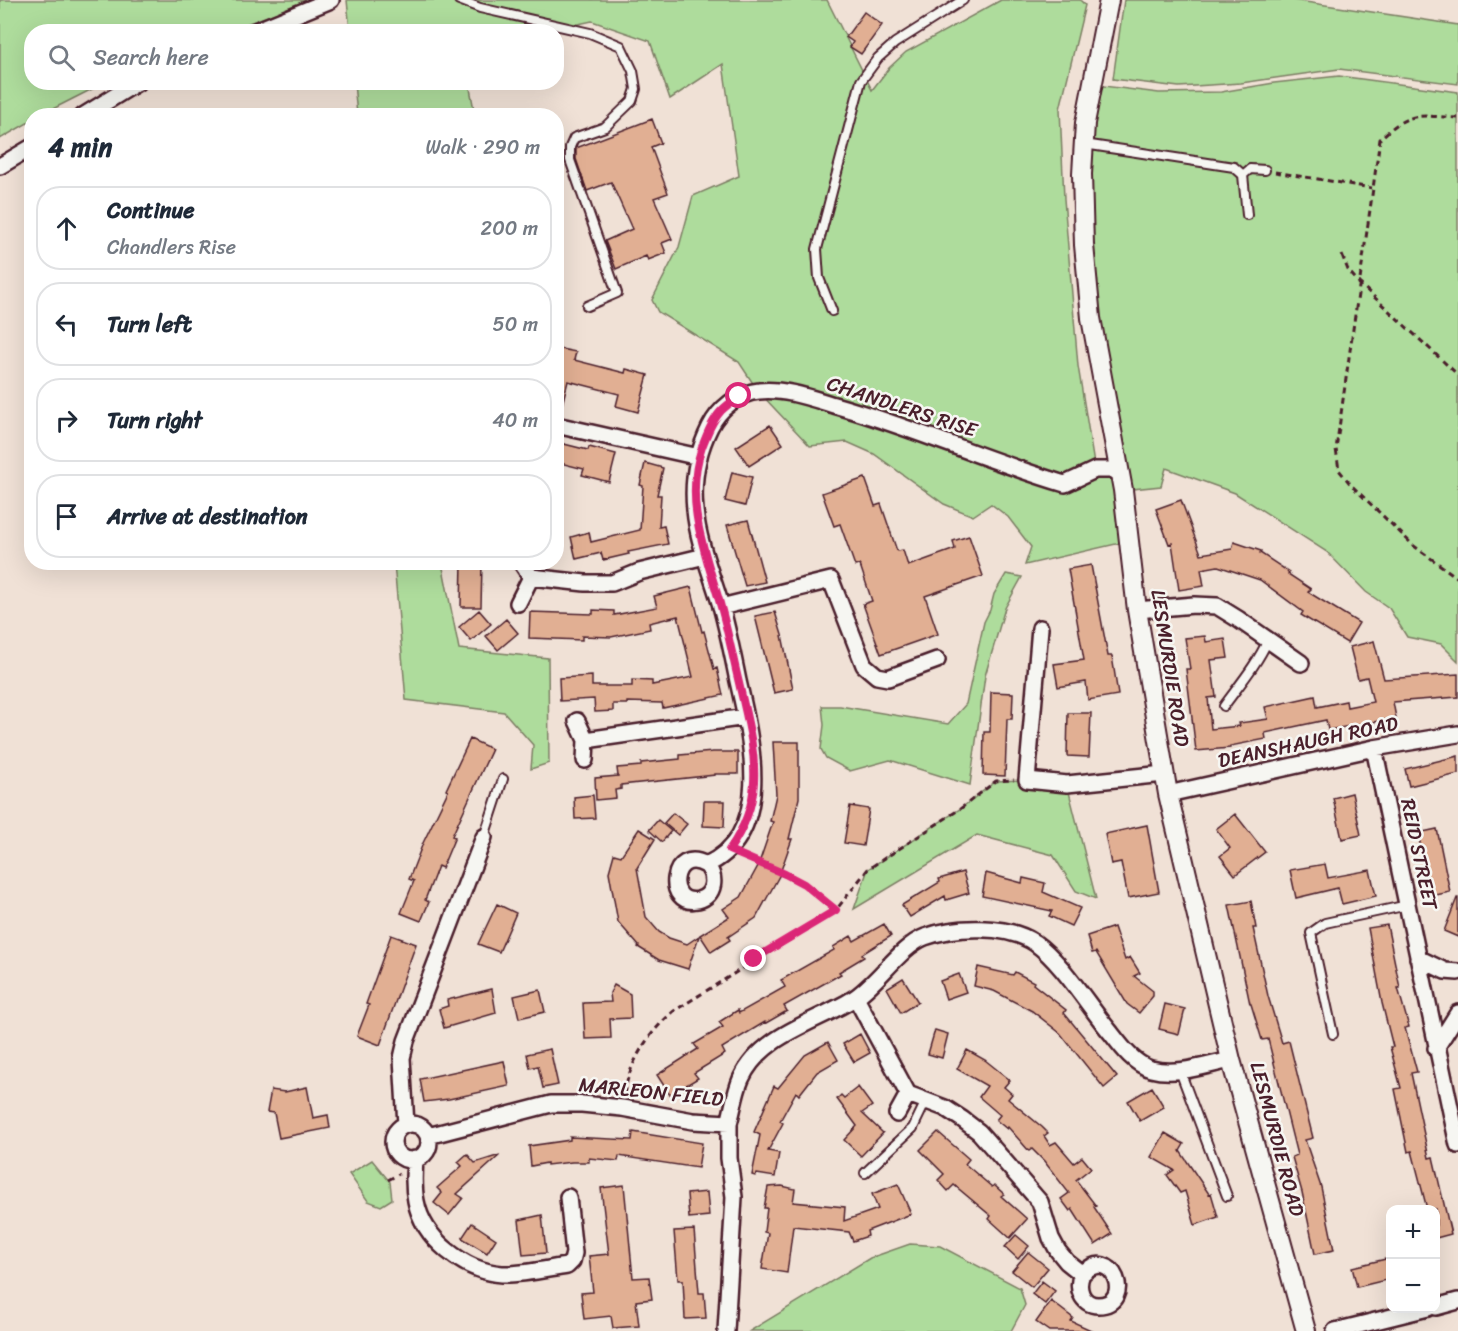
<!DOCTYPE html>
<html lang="en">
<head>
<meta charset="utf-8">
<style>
  :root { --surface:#fff; --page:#f2f2f3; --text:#1f2937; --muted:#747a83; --line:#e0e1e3 }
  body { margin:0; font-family:Sriracha,sans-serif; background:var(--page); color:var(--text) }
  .controls { position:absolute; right:18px; bottom:18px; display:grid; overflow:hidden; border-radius:12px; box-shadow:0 6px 24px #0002 }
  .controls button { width:54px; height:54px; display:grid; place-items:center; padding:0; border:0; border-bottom:2px solid var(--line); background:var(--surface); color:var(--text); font:30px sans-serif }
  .stop { position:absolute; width:18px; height:18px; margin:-14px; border:4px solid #db2777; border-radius:50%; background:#fff }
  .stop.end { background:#db2777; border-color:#fff; box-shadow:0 2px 6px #0008 }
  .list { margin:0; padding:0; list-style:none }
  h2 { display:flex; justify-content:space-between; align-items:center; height:78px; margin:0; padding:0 24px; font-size:26px }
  h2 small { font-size:20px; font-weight:400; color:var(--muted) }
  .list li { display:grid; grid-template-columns:39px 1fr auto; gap:18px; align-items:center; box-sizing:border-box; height:84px; margin:0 12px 12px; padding:0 12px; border:2px solid var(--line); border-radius:24px }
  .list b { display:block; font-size:22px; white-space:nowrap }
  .list p { margin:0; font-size:20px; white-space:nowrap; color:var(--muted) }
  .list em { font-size:20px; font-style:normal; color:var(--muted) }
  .icon { flex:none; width:33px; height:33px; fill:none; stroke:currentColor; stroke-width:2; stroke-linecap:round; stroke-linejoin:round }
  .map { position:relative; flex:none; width:1458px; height:1331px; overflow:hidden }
  .search { position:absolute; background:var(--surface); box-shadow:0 6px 24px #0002; left:24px; top:24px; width:540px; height:66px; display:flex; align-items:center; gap:15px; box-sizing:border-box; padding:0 21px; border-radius:24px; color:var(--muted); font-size:22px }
  .panel { position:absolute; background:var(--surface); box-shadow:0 6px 24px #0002; left:24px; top:108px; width:540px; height:462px; border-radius:24px }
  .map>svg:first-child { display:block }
  .green { fill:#aedc9c; stroke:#7c7e64; stroke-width:1.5 }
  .building { fill:#e1af93; stroke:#4a1f2b; stroke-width:1.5 }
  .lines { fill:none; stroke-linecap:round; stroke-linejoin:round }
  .service-casing { stroke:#4a1f2b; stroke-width:12 }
  .minor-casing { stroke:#4a1f2b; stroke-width:20 }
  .tertiary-casing { stroke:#4a1f2b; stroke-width:22 }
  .path { stroke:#4a1f2b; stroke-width:3; stroke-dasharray:6 4.5; stroke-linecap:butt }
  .service { stroke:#f6f6f2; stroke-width:8 }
  .minor { stroke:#f6f6f2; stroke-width:15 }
  .tertiary { stroke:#f6f6f2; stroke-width:18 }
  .route { stroke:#db2777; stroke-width:8 }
  .labels { text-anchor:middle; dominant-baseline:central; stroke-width:5; stroke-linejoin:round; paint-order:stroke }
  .street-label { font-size:20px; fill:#4a1f2b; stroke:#f6f6f2 }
</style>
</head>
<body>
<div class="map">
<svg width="1458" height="1331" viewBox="0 0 1458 1331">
  <rect width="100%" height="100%" fill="#f0e1d6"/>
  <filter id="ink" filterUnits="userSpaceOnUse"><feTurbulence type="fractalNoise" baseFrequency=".0167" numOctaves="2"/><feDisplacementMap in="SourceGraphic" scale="12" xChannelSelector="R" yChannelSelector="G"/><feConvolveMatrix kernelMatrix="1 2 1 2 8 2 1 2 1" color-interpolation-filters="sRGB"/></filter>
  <g filter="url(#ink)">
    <path class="green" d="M0 0H311L227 31 32 32V82L104 83 41 115 32 116 31 121 0 139Z
      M347 0H827L872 90 889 68 906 52 1001 0H1080L1085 5 1060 109 1064 199 1078 366 1095 470H1119L1091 318 1088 84 1159 93 1221 92 1274 83 1339 76 1458 92V661L1441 644 1407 637 1389 608 1366 592 1327 552 1235 493 1166 468 1161 486 1123 490 1129 541 1025 565 1031 547 1008 517 991 504 973 516 944 504 874 454 847 442 810 446 758 391 739 362 658 312 652 300 679 247 693 196 739 176 723 64 670 99 650 41 592 21 542 32 350 31Z
      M1124 0H1292L1458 25V84L1339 69 1241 83 1179 87 1113 79Z
      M354 83H469L475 115H357Z
      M394 563H442L459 649 548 658 549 763 531 769 533 745 504 712 406 700Z
      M1006 574 1022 577 1005 608 985 676 970 785 890 760 850 771 826 758 821 749 824 725 822 706H840L948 724 966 704 984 622 990 610 994 594Z
      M1027 780 1067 784 1096 899 1076 891 1053 855 977 835 854 909 868 869 960 809 996 781Z
      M372 1160 390 1182 392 1199 381 1206 368 1201 349 1174Z
      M910 1244 940 1246 1020 1288 1025 1305 1011 1331H750L870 1258Z"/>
    <path class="building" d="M864 12 882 25 861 54 850 47 853 42 846 37Z
      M652 119 661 143 651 147 668 193 654 198 672 239 662 243 666 253 648 260 646 256 616 269 605 241 632 229 611 182 587 191 576 159V148Z
      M556 348 576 352 574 360 625 373 626 369 648 375 638 412 616 406 619 394 568 381 561 409H556Z
      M770 425 783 444 749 466 736 447Z
      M556 442 588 450 589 447 616 454 609 482 582 475 584 469 556 462Z
      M645 463 663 468 657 495H661L659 527 664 526 668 544 628 552 629 554 603 560 601 553 576 559 571 537 589 532 591 542 640 530 643 486 640 485Z
      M732 472 752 477 745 506 725 501Z
      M865 478 875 506 881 504 897 551 903 550 908 566 955 549 953 541 969 536 983 576 925 596 938 634 881 654 863 604 872 601 860 565 855 566 840 524 834 526 822 493Z
      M1181 500 1201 554 1232 549 1234 542 1261 551 1260 553 1289 572 1288 574 1311 589 1308 592 1359 623 1347 643 1301 615 1303 612 1260 580 1218 566 1201 569 1204 586 1179 590 1172 543 1169 544 1156 509Z
      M748 520 765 582 745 586 727 525Z
      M462 562H482L481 607H461Z
      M1091 565 1108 656H1112L1118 695 1088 700 1086 682 1058 687 1054 664 1084 660 1068 569Z
      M691 587 702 632 704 631 714 669 717 668 723 695 663 708 662 703 627 702V704H613V711L595 712 594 699 560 701 559 678 592 676V686H632V680L652 681V685L693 677 678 616 649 623 650 629 611 637 582 636V640L529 638 530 612 593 614V610L614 611V615L657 607 654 596Z
      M479 610 491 624 471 641 459 627Z
      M775 612 782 635 793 689 774 693 755 616Z
      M506 619 518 633 498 650 486 636Z
      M1205 636 1206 642 1225 639 1228 658 1211 660 1216 697 1208 698 1211 729 1240 726 1239 723 1268 719 1265 707 1315 696 1317 707 1346 701 1347 707 1373 702 1367 677 1358 679 1350 647 1374 641 1384 679 1458 674V697L1393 702 1396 718 1328 730 1326 720 1265 733 1266 739 1230 746V748L1196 751 1186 669H1190L1185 638Z
      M991 692 1013 693 1012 719H1007L1005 776 983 775 984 732H990Z
      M1068 713H1091L1089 757 1067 756Z
      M470 739 492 749 452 836 455 837 442 868 438 866 425 900 429 902 421 921 401 913 414 881 409 879 423 843 448 791 446 790Z
      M773 742H799V798L789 839H792L779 876 756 918 728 937 730 940 711 952 700 935 729 917 723 909 741 897 758 866 773 822 770 821 776 795Z
      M713 752H738V774H715V775L621 785V789L615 790 616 798 596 800 595 778 618 776 617 768 641 766V763L680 759V755Z
      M1458 756V774L1409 786 1405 769Z
      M1352 793 1361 835 1342 839 1333 798Z
      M593 795 595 818 575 819 574 797Z
      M704 801H725L724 827 703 826Z
      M850 806 869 809 863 846 844 843Z
      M673 813 687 824 678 835 664 823Z
      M1235 814 1265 852 1235 875 1220 856 1230 848 1216 829Z
      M658 820 671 831 662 842 649 830Z
      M1147 825 1159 892 1128 898 1121 862 1111 864 1105 834Z
      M639 829 655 839 637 868 646 917 659 932 669 938 687 944 699 936 688 969 659 960 638 947 639 946 618 922 609 872 614 854 621 856Z
      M1437 829 1450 892 1431 896 1418 833Z
      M1325 864 1328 878 1370 870 1376 896 1342 904 1338 888 1296 898 1290 870Z
      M963 872 969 893 946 900 945 896 910 917 902 905 940 882 939 879Z
      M986 873 1022 883 1023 878 1045 883 1043 892 1080 908 1071 926 1049 916 1052 911 982 896Z
      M1457 898H1458V937L1444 931Z
      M1251 901 1256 928H1253L1268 996 1282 1043 1289 1041 1313 1138 1305 1140 1321 1187 1334 1250 1315 1254 1302 1192 1292 1157 1297 1155 1268 1039 1262 1040 1251 1004H1250L1229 905Z
      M497 904 516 913 499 952 478 944Z
      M884 924 891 936 862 954 864 957 839 972 841 974 784 1006 787 1011 766 1023 765 1022 722 1048 725 1054 694 1073 698 1078 670 1095 657 1075 698 1049 694 1044 723 1027 719 1022 738 1010 739 1013 785 987 781 980 834 950 833 947 851 936 854 941Z
      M1387 925 1400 988H1398L1409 1027 1405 1028 1417 1072 1411 1073 1429 1158 1433 1157 1451 1234 1436 1238V1209H1427L1412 1151 1408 1152 1395 1089 1401 1088 1390 1047H1393L1382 1003 1368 928Z
      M1114 927 1125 960 1130 957 1140 973 1134 976 1153 991V996L1139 1013 1127 1004 1096 952 1092 953 1087 936Z
      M391 935 416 944 380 1045 357 1036 369 1005 366 1004Z
      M978 967 1013 975 1015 972 1034 982 1033 984 1066 1010 1064 1013 1117 1077 1104 1088 1060 1033 1032 1011 994 991 974 986Z
      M959 974 966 992 946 999 940 981Z
      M903 978 918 1002 901 1013 887 988Z
      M614 985 630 994 631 1018 610 1019 611 1038 585 1039 583 1003 611 1002 610 993Z
      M492 989 496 1013 444 1028 439 1009 448 1006 447 1000Z
      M540 990 545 1012 519 1018 514 996Z
      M1165 1004 1185 1009 1179 1034 1159 1029Z
      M935 1030 948 1034 942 1058 928 1054Z
      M860 1034 870 1053 854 1062 843 1044Z
      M828 1042 838 1060 817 1072 799 1095 796 1092 780 1121 783 1123 768 1151 779 1153 775 1177 757 1174 755 1176 752 1175 760 1135 754 1132 774 1086 778 1088 805 1055Z
      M550 1049 558 1085 543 1088 538 1066 530 1068 527 1054Z
      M967 1050 985 1060 1010 1080 1004 1087 1012 1094 1008 1099 1042 1127 1048 1133 1044 1136 1050 1145 1056 1142 1074 1163 1082 1157 1091 1168 1076 1180 1096 1206 1094 1207 1112 1234 1095 1245 1072 1209 1070 1211 1061 1199 1069 1193 1044 1161 1032 1149 1029 1151 1008 1127 1007 1129 996 1120 1000 1115 979 1097 987 1086 957 1069Z
      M504 1061 509 1086 449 1099 424 1102 420 1079Z
      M307 1087 313 1118 328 1115 330 1128 279 1138 274 1113 267 1112 271 1090 285 1092Z
      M858 1087 872 1106 862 1113 883 1133 861 1156 844 1140 857 1126 837 1099 841 1095 844 1098Z
      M1152 1087 1164 1107 1140 1121 1128 1101Z
      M633 1132 702 1143 698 1168 619 1156 618 1161 589 1158V1162H572L547 1165V1163L531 1166 529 1146 570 1140V1137L632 1140Z
      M938 1132 969 1159 965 1164 992 1187 994 1185 1004 1194 1001 1196 1027 1219 1010 1238 989 1219 991 1216 954 1185 948 1191 938 1180 944 1174 920 1150Z
      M1165 1133 1184 1144 1180 1151 1209 1194 1211 1193 1218 1217 1195 1225 1185 1191 1180 1193 1167 1175 1174 1170 1151 1157Z
      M467 1154 475 1163 500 1155 457 1194 463 1198 449 1215 434 1203 442 1193 437 1188 462 1166 458 1162Z
      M898 1184 911 1214 867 1231 868 1236 853 1241 849 1232 793 1226 787 1273 762 1269 768 1233 764 1232 767 1208H764L768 1187 782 1186 795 1189 793 1202 845 1207 844 1221 878 1209 872 1194Z
      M624 1185 633 1278 649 1277 652 1299 636 1301 639 1326 613 1328 611 1316 584 1319 581 1293 593 1292 589 1256 609 1254 601 1188Z
      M707 1192 709 1216 689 1218 687 1194Z
      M542 1215 546 1253 523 1255 519 1220Z
      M472 1223 496 1239 487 1253 462 1238Z
      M694 1230 699 1293H704L706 1318 685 1319 683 1280H678L674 1231Z
      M1016 1235 1029 1246 1018 1259 1005 1247Z
      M1028 1252 1048 1268 1032 1287 1012 1271Z
      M1390 1258V1279L1357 1287 1352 1267Z
      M1042 1281 1055 1291 1045 1304 1032 1294Z
      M1051 1301 1073 1318 1071 1321 1093 1331H1049L1036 1322Z"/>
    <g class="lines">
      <g class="service-casing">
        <path id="service" d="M459 0 480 8 590 33 621 46 633 71 636 89 632 101 605 127 574 138 570 147V160L617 293 587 306
          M1084 144 1234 167 1243 175 1247 215
          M1243 175 1250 169 1265 170
          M832 311 819 278 817 249 861 81 878 58 895 43 963 0
          M1224 706C1240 684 1257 664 1268 640
          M484 837 503 779
          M1333 1034 1311 933 1325 923 1408 905
          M1180 1071 1227 1196
          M865 1173 913 1128 926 1101"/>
      </g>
      <g class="minor-casing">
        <path id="minor" d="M253 32 331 0
          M83 116 138 82
          M0 166 32 147
          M556 425 699 457
          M521 562 531 577
          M518 603 531 577 585 583H612L639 572 705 556
          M721 607 831 580 864 665 877 676 888 678 937 660
          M1137 610 1194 605 1217 606 1238 619 1301 663
          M1040 628 1027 780 1067 784 1164 774
          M577 721 586 740
          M1374 748 1458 1145
          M585 760 586 740 746 717
          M1168 794 1374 748 1458 734
          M706 865C717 876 715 896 698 900 664 907 671 845 706 865 775 834 751 738 738 681 733 656 728 631 721 606 712 575 698 543 695 510 692 481 697 453 710 427 719 409 738 393 759 391 783 388 811 398 834 405 913 427 987 461 1065 484L1095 470H1119
          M1418 958 1445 971 1458 972
          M856 998 908 1094 945 1108 962 1119 979 1132 1040 1202 1051 1238 1058 1251 1067 1262 1082 1274C1113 1243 1135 1305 1098 1305 1081 1305 1076 1287 1082 1274
          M1436 1048 1458 1013
          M897 1114 908 1094
          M393 1142a18 18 0 1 1 36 0a18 18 0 1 1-36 0Z
          M406 1125 402 1058 406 1041 484 837
          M428 1136 551 1104H582L622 1108 693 1121 729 1123C733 1109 735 1093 741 1079 762 1034 815 1023 853 999 876 985 901 946 925 937 955 926 1007 924 1035 943 1062 962 1089 1007 1111 1033 1121 1046 1134 1064 1151 1069 1177 1076 1206 1065 1231 1060
          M415 1159C414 1173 413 1187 416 1201 423 1239 464 1271 502 1274 521 1275 547 1269 567 1266L572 1261 574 1253 568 1197
          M1436 1307 1458 1301
          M726 1331 734 1197 729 1158V1123
          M1335 1331 1428 1308"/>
      </g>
      <g class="tertiary-casing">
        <path id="tertiary" d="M1109 0 1085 123 1082 174 1084 245 1091 318 1123 490 1137 610 1168 794 1231 1060 1306 1331"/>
      </g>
      <path class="path" d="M1458 118C1420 116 1409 110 1380 139L1336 449 1339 470 1352 486 1414 546 1458 578
        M1275 172 1372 188
        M1342 255 1348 270 1359 283 1458 375
        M742 856 804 884 836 910
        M624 1094C630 1061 649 1032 674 1011L836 910 868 869 960 809 996 781 1014 780
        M388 1180 399 1174"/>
      <use href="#service" class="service"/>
      <use href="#minor" class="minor"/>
      <use href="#tertiary" class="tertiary"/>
    </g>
  </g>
  <g class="lines" filter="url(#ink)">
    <path class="route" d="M739 396C733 401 727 405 721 411 712 421 707 434 702 447 683 502 706 554 721 607 728 632 733 658 739 683 746 715 756 749 754 782 753 807 743 830 729 850L785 874 804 884 836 910 754 959"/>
  </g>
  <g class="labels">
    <g class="street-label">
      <text transform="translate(902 407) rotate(18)">CHANDLERS RISE</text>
      <text transform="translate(1170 668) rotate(81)">LESMURDIE ROAD</text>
      <text transform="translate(1308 742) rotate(-12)">DEANSHAUGH ROAD</text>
      <text transform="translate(1419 854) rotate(78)">REID STREET</text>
      <text transform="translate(651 1092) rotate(6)">MARLEON FIELD</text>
      <text transform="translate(1277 1139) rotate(75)">LESMURDIE ROAD</text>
    </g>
  </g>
</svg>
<div class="controls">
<button>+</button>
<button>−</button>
</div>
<div class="stop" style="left:739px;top:396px"></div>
<div class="stop end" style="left:754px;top:959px"></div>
<div class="search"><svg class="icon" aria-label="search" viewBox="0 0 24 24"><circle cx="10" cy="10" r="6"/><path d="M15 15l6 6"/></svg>Search here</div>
<section class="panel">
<h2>4 min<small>Walk · 290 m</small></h2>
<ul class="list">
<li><svg class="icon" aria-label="ahead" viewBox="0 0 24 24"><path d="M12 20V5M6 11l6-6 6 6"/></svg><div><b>Continue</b><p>Chandlers Rise</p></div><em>200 m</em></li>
<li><svg class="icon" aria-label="left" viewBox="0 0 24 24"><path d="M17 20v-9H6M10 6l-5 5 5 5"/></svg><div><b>Turn left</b></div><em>50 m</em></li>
<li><svg class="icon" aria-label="right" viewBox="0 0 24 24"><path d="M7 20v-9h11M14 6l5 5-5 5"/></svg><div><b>Turn right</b></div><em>40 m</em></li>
<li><svg class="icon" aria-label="arrive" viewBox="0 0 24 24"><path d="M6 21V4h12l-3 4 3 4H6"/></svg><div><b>Arrive at destination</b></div></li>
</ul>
</section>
</div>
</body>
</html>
